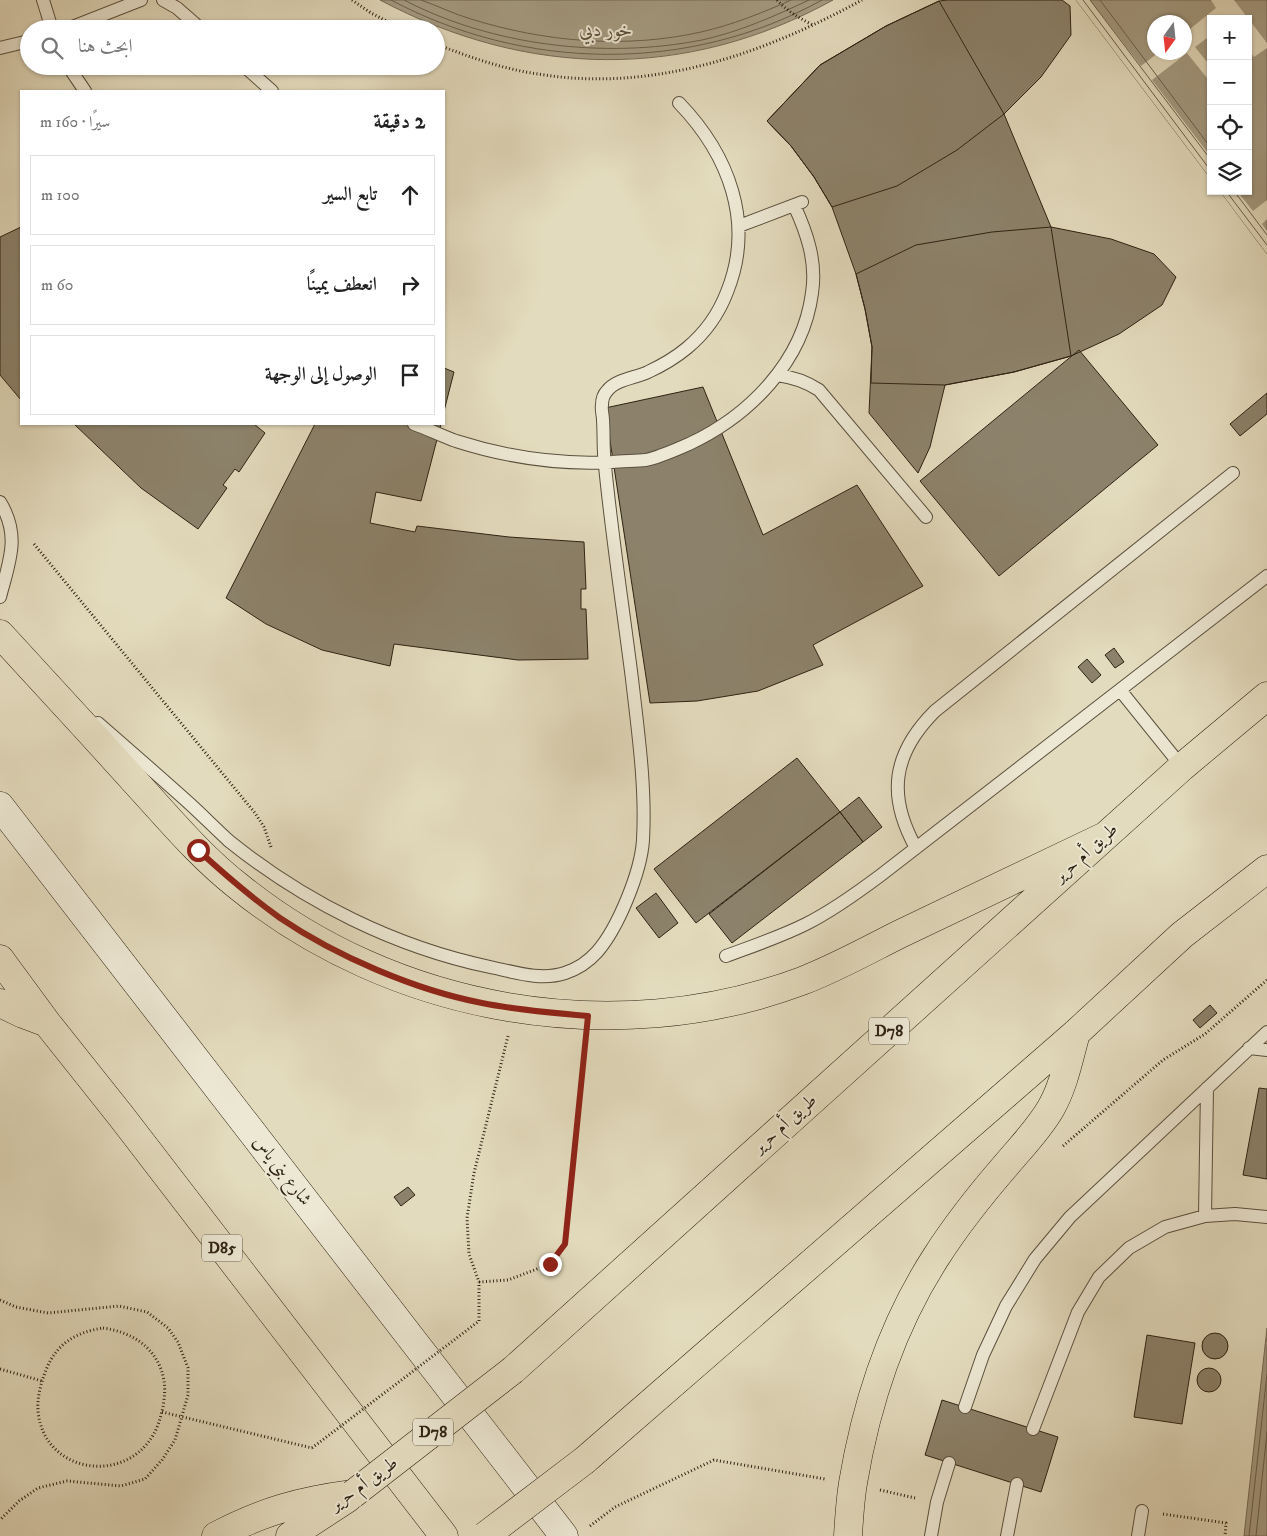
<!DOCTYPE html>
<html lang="ar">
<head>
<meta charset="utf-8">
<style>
  :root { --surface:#fff; --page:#f6f6f6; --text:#222; --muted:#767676; --line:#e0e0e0 }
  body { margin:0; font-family:"IM FELL DW Pica",Amiri,serif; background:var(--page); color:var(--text); direction:rtl }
  .controls { position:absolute; right:15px; top:15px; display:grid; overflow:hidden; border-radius:0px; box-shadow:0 1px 4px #0004 }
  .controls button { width:45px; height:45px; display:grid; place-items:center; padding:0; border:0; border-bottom:1px solid var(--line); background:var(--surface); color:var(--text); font:25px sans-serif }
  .compass { position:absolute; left:1147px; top:15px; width:45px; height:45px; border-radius:50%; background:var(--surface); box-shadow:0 1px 4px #0004; rotate:195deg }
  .stop { position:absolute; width:15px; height:15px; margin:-11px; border:4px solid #8f2418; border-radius:50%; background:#fff }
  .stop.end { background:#8f2418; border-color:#fff; box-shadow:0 1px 5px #0008 }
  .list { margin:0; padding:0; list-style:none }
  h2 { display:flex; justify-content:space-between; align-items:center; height:65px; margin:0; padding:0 20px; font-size:21px }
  h2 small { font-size:16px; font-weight:400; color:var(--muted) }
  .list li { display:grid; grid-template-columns:32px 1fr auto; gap:15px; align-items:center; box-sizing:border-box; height:80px; margin:0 10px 10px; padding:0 10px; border:1px solid var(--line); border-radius:0px }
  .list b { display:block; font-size:19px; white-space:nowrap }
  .list em { font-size:16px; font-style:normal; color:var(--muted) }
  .icon { flex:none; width:28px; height:28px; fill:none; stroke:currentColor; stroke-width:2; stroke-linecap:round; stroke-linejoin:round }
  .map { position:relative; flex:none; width:1267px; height:1536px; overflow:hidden; direction:ltr }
  .search { position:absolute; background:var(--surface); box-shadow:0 1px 4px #0004; left:20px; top:20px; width:425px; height:55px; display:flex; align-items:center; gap:12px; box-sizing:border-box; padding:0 18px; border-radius:28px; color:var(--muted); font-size:19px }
  .panel { position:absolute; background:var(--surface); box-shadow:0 1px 4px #0004; left:20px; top:90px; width:425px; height:335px; border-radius:0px; direction:rtl }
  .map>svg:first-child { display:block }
  .water { fill:#a59c83; stroke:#756b56; fill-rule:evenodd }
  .pier { fill:#e3dbbd }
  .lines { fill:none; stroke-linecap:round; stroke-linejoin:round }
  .shore { stroke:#6a5f4b; stroke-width:1 }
  .building { fill:#8c826b; stroke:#2e2213 }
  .service-casing { stroke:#5b503e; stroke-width:14 }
  .secondary-casing { stroke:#2e2213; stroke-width:29 }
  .primary-casing { stroke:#2e2213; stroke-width:29 }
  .path { stroke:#2e2213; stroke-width:3; stroke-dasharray:1 2.5; stroke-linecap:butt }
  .service { stroke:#ede8d4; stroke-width:12 }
  .secondary { stroke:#ede8d4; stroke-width:28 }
  .primary { stroke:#e3dbbd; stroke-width:28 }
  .primary-bridge-casing { stroke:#2e2213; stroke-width:29; stroke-linecap:butt }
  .path-bridge { stroke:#2e2213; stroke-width:3; stroke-dasharray:1 2.5; stroke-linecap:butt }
  .primary-bridge { stroke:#e3dbbd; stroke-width:28 }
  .route { stroke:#8f2418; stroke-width:6 }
  .labels { text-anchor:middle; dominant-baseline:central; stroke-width:4; stroke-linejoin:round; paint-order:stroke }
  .shield { fill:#ede8d4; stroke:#675d4d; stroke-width:1 }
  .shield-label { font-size:16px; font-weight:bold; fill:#2e2213 }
  .street-label { font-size:18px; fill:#2e2213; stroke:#ede8d4 }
  .water-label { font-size:19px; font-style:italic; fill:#584d3a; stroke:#ede8d4 }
</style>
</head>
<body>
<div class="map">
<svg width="1267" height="1536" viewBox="0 0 1267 1536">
  <rect width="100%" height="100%" fill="#e3dbbd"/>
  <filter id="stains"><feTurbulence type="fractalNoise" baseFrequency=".004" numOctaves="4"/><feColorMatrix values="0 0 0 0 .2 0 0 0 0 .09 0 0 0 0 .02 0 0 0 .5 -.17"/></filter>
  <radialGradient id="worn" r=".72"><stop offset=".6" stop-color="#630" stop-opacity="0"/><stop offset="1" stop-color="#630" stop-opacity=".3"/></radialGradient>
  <path class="water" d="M380 0H833C686 81 527 78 380 0Z
    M1076 0H1267V254L1220 191H1248V19H1211V179ZM1154 22H1184V52H1154Z
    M1267 1328V1536H1244Z"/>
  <path class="pier" d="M1076 0H1090L1141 66 1158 53 1184 52 1185 33 1216 8 1211 0H1234L1267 43V48L1254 57 1248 49V19H1211V35L1195 47 1211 67V83L1187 53 1152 80 1211 157V179Z
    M1220 191H1237L1253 211 1267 200V219L1262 224 1267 231V254Z"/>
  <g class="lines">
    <path class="shore" d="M391 0C524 71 689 74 822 0
      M404 0C492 46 605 59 702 40 739 32 775 16 809 0
      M421 0C438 6 454 14 471 19 545 42 625 49 701 32 732 25 762 13 791 0
      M1083 0 1211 171
      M1090 0 1211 160
      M1100 0 1211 148
      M1226 191 1267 245
      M1234 191 1267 235
      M1249 1536 1267 1374
      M1256 1536 1267 1432"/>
  </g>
  <path class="building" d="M948 0H1062L1070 6 1071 35 1041 77 1004 114 957 150 897 186 832 207 814 177 791 146 767 121 820 65 886 26 939 1Z
    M939 1 1004 114 1051 227 1071 356 1014 372 945 385 930 447 918 473 869 413 872 347 865 309 856 274 832 207 814 177 791 146 767 121 820 65 886 26Z
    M21 227V400L0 375V237Z
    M1051 227 1111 239 1154 254 1176 277 1162 305 1119 334 1071 356 1014 372 945 385 871 383 872 347 865 309 856 274 916 245 992 232Z
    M1079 350 1158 445 999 576 920 481Z
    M444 368 454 372 444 411Z
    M703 387 763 535 857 485 923 586 813 645 823 665 758 691 697 701 650 703 605 408Z
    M1267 393V414L1240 436 1230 424Z
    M74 424H254L265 433 239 472 235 469 223 485 227 488 198 529 141 488Z
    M315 424H441L421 501 376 492 370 523 415 532 417 526 509 537 584 542 586 589H581V609H586L588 659 518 660 394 644 390 666 322 650 266 624 226 598Z
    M1114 648 1124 662 1115 668 1105 655Z
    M1087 659 1101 675 1092 683 1078 667Z
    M797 758 840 812 696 923 654 869Z
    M859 797 882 827 863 842 840 812Z
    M840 812 863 842 732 943 709 914Z
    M656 893 678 923 659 938 636 908Z
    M1210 1005 1217 1013 1200 1028 1193 1020Z
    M1259 1088 1267 1089V1179L1243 1175Z
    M408 1187 415 1195 401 1206 394 1197Z
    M1202 1346a13 13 0 1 1 26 0a13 13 0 1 1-26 0Z
    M1147 1335 1195 1343 1182 1424 1134 1417Z
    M1197 1380a12 12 0 1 1 24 0a12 12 0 1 1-24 0Z
    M942 1400 1058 1437 1041 1492 925 1455Z"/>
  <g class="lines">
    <g class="service-casing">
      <path id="service" d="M43 0 52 29
        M163 0 177 8 201 29
        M67 29 141 0
        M0 48 29 41
        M68 66 85 91
        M244 66 272 91
        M739 226 802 202
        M777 375C793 377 805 381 819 390L926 517
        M414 424C428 429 442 436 456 441 506 457 559 465 612 462 623 461 635 461 646 460 660 457 675 450 689 444 749 416 803 362 812 293 817 262 807 233 794 205
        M0 502C21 536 9 562 0 597
        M1120 690 1182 767
        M98 723C129 750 160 777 190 804 203 816 216 829 229 841 305 902 395 947 490 967 514 972 541 981 565 973 577 969 589 961 597 952 618 928 641 872 643 840 646 786 638 732 632 679 623 608 612 537 605 466 603 451 604 435 603 420 603 415 601 410 602 405 602 400 604 394 607 391 616 379 636 378 648 372 663 365 675 358 687 348 705 333 719 313 727 292 755 223 729 155 679 103
        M916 848C887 796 892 754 935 711L1233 473
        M726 956C753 946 780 937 806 924 832 911 857 893 881 875L1267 576
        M1249 1048 1267 1050
        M1205 1216 1207 1088
        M965 1407 983 1355 1006 1306 1035 1259 1070 1217 1267 1032
        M1033 1429 1078 1312 1099 1277 1129 1248 1165 1227 1205 1216 1235 1214 1267 1217
        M931 1536 937 1502 949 1463
        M1007 1536 1017 1484
        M1138 1536 1142 1511"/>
    </g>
    <g class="secondary-casing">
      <path id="secondary" d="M0 806 564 1536"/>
    </g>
    <g class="primary-casing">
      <path id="primary" d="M0 634C47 685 93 735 139 786 171 821 201 857 238 886 393 1012 614 1051 802 981 836 968 868 950 900 934 968 901 1036 869 1103 837
        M0 959 47 1023 121 1116 444 1536
        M0 1003 23 1014 47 1023
        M513 1370 1182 767 1267 696
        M585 1460 1076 1033 1182 935 1267 869
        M216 1536C264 1511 300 1501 353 1494
        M290 1536 348 1498
        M848 1536C849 1519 850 1501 853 1483 866 1405 892 1325 936 1257 957 1224 981 1194 1007 1164 1022 1146 1039 1129 1051 1108 1064 1085 1069 1058 1076 1033"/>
    </g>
    <path class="path" d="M352 0 371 13 402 29
      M777 0C787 11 799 18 813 25
      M436 44C469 57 503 69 538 74 653 93 763 54 862 0
      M34 544 255 813 264 827 271 847
      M1063 1146 1163 1060 1205 1034 1267 980
      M479 1282 508 1280 550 1264 565 1244 585 1044
      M0 1300 16 1307 48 1313 119 1306 147 1312 168 1328 178 1342 188 1368V1395L175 1440 162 1460 145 1479 121 1486 67 1481 38 1488 19 1501 0 1520
      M479 1321V1282L469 1254 467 1218 474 1173 508 1036
      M103 1328C133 1332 159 1349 164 1381 166 1394 163 1410 159 1422 137 1487 44 1478 38 1411 37 1397 41 1383 46 1370 56 1344 76 1332 103 1328Z
      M0 1369 42 1381
      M162 1412 312 1448
      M880 1490 915 1498
      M1163 1514 1226 1523 1225 1536
      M590 1526 615 1507 714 1460 825 1479"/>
    <use href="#service" class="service"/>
    <use href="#secondary" class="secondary"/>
    <use href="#primary" class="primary"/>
    <g class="primary-bridge-casing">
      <path id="primary-bridge" d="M353 1494 513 1370
        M485 1536 585 1460"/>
    </g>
    <path class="path-bridge" d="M312 1448 479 1321"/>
    <use href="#primary-bridge" class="primary-bridge"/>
  </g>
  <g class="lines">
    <path class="route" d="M198 850C224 874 251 897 280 918 336 956 415 990 482 1003 517 1010 552 1013 588 1016L565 1244 550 1264"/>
  </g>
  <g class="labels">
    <g class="shield">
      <rect x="869" y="1017.5" width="40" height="27" rx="4"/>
      <rect x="202" y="1234.5" width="40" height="27" rx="4"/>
      <rect x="413" y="1418.5" width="40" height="27" rx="4"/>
    </g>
    <g class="shield-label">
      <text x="889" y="1031">D78</text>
      <text x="222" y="1248">D85</text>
      <text x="433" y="1432">D78</text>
    </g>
    <g class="street-label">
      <text transform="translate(1086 853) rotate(-42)">طريق أم حرير</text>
      <text transform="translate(785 1124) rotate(-42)">طريق أم حرير</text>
      <text transform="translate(282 1171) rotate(52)">شارع بني ياس</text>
      <text transform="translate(364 1484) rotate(-36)">طريق أم حرير</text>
    </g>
    <g class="water-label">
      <text x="606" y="30">خور دبي</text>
    </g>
  </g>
  <rect width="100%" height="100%" filter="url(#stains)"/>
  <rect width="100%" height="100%" fill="url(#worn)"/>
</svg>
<div class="controls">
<button>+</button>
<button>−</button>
<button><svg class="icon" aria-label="locate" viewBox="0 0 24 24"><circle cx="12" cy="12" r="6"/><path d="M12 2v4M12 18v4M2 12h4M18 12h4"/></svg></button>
<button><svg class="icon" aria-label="layers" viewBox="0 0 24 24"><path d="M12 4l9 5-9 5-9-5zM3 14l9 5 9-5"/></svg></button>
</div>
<svg class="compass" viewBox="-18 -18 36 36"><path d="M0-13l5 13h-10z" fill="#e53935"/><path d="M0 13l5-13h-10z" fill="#767676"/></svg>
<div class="stop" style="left:198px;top:850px"></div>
<div class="stop end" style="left:550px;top:1264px"></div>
<div class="search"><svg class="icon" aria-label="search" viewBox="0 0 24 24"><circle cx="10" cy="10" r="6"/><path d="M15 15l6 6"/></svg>ابحث هنا</div>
<section class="panel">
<h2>2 دقيقة<small>سيرًا · 160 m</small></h2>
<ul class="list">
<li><svg class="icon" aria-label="ahead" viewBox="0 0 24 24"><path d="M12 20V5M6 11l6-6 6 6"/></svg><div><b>تابع السير</b></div><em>100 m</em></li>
<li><svg class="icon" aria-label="right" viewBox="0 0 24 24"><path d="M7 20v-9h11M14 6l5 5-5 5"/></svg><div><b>انعطف يمينًا</b></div><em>60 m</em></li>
<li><svg class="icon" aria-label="arrive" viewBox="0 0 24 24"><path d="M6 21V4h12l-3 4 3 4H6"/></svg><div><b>الوصول إلى الوجهة</b></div></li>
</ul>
</section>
</div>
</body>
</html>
